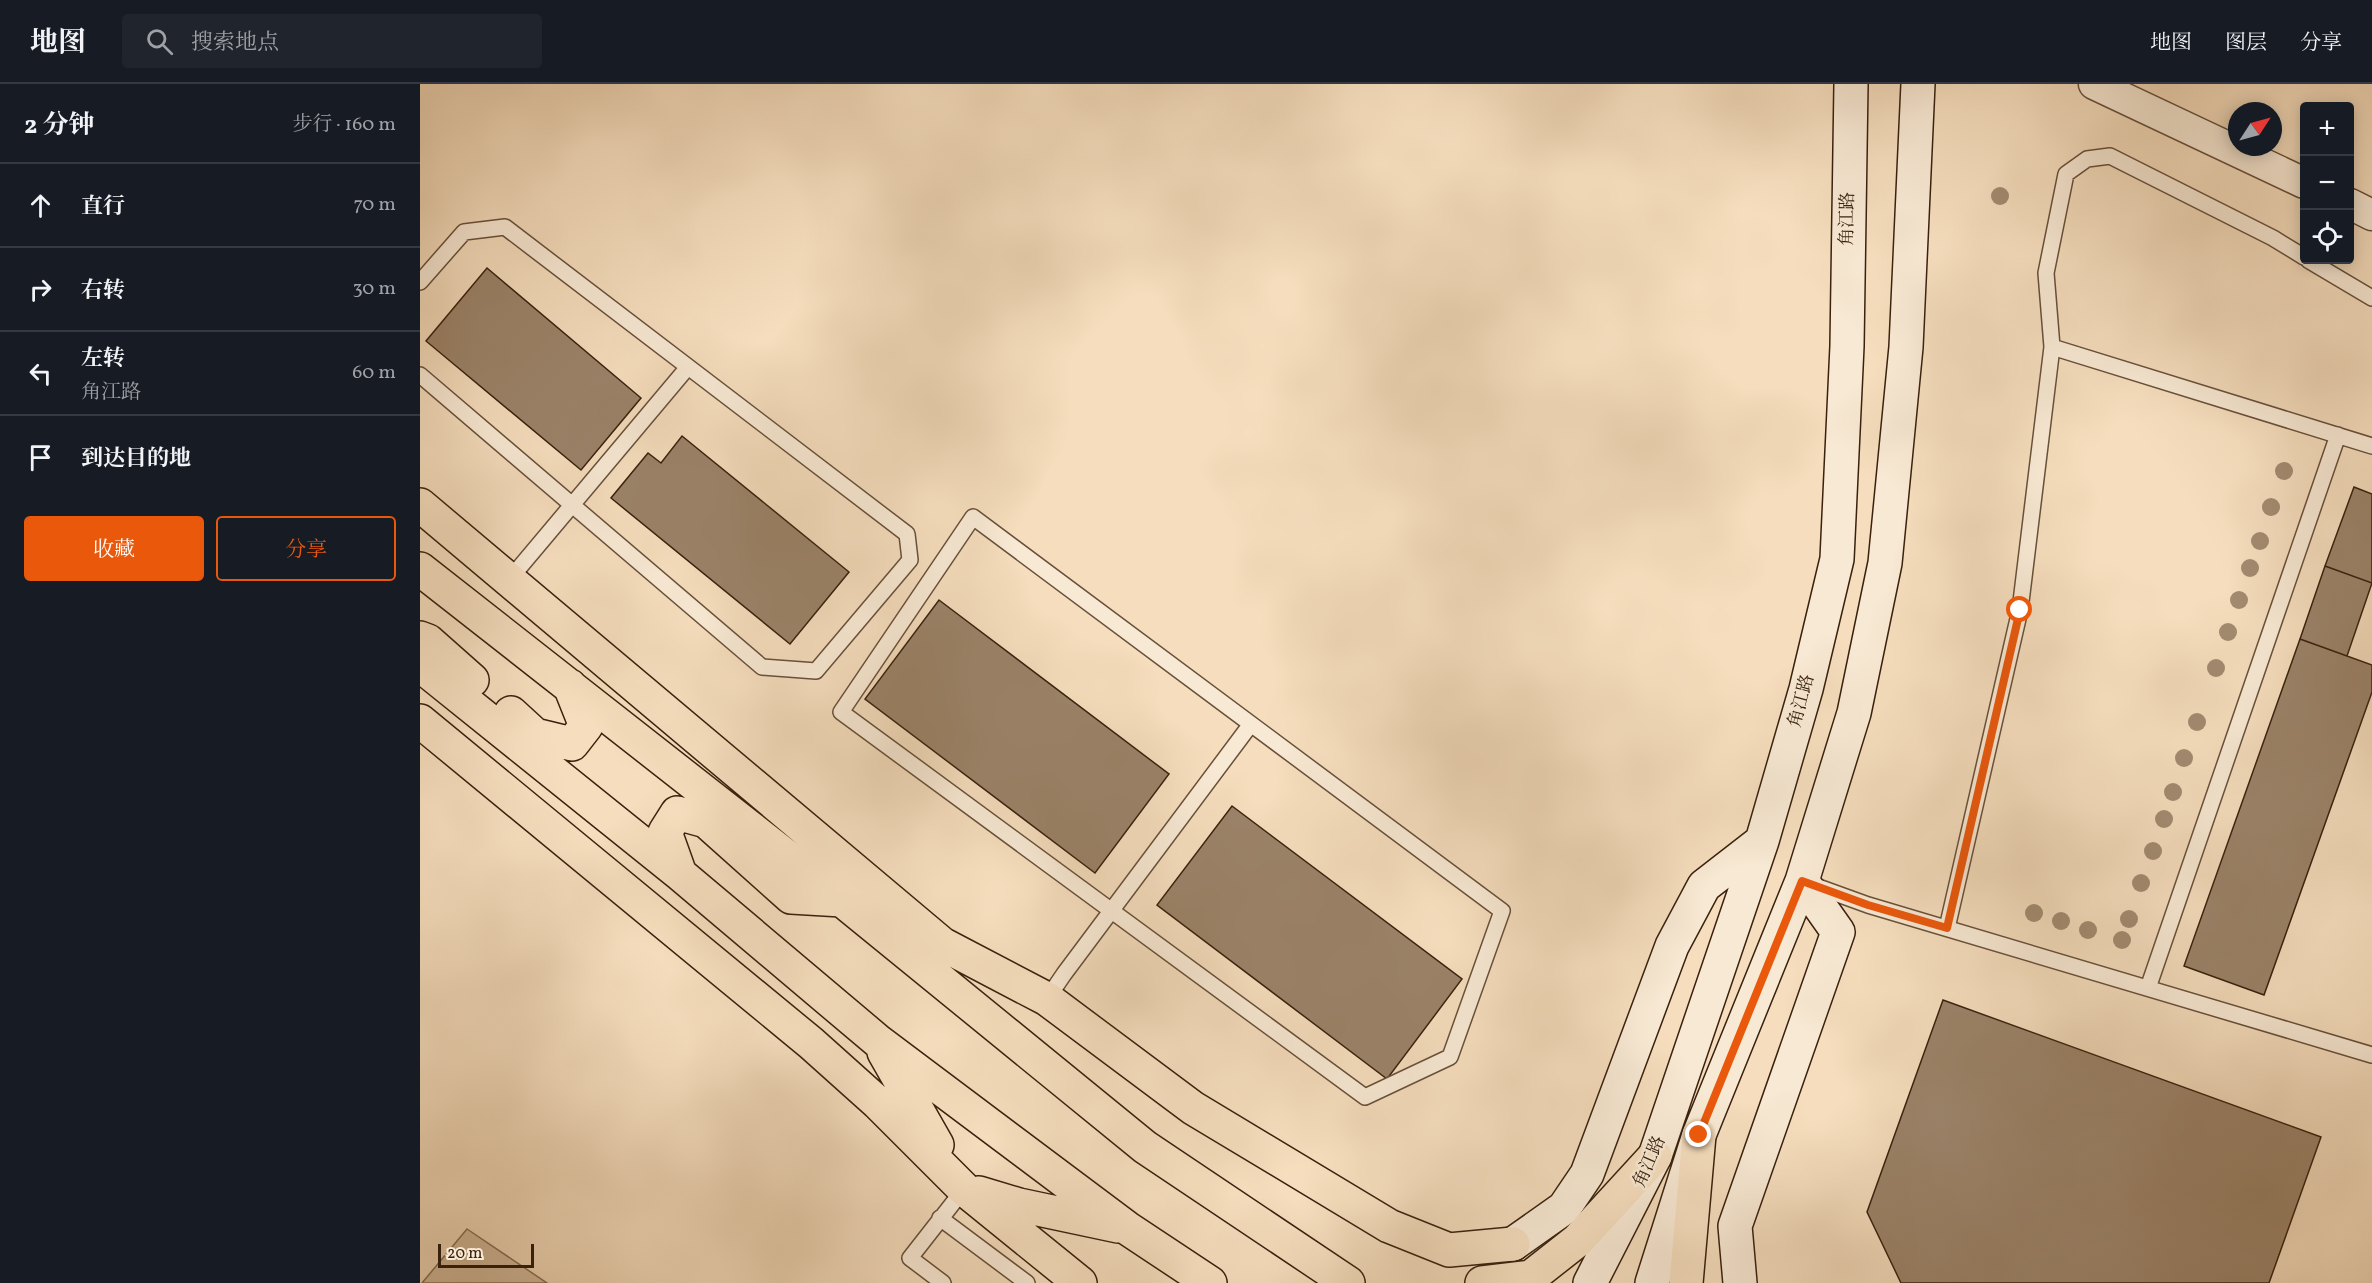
<!DOCTYPE html>
<html lang="zh">
<head>
<meta charset="utf-8">
<style>
  :root { --surface:#171b24; --page:#20242c; --text:#f1f3f6; --muted:#9ea1a6; --line:#363941; --accent:#ea580c }
  body { margin:0; font-family:Vollkorn,"Noto Serif SC",serif; background:var(--page); color:var(--text) }
  .controls { position:absolute; right:18px; top:18px; display:grid; overflow:hidden; border-radius:6px; box-shadow:0 3px 15px #0003 }
  .controls button { width:54px; height:54px; display:grid; place-items:center; padding:0; border:0; border-bottom:2px solid var(--line); background:var(--surface); color:var(--text); font:30px sans-serif }
  .compass { position:absolute; left:1808px; top:18px; width:54px; height:54px; border-radius:50%; background:var(--surface); box-shadow:0 3px 15px #0003; rotate:54deg }
  .scale { position:absolute; left:18px; bottom:15px; width:96px; box-sizing:border-box; padding-left:6px; border:3px solid #39210e; border-top:0; font-size:16px; line-height:21px; white-space:nowrap; color:#39210e; -webkit-text-stroke:4px #f8e9d4; paint-order:stroke }
  .stop { position:absolute; width:18px; height:18px; margin:-14px; border:4px solid #ea580c; border-radius:50%; background:#fff }
  .stop.end { background:#ea580c; border-color:#fff; box-shadow:0 2px 6px #0008 }
  .list { margin:0; padding:0; list-style:none }
  h2 { display:flex; justify-content:space-between; align-items:center; height:78px; margin:0; padding:0 24px; font-size:26px }
  h2 small { font-size:20px; font-weight:400; color:var(--muted) }
  .list li { display:grid; grid-template-columns:39px 1fr auto; gap:18px; align-items:center; box-sizing:border-box; height:84px; padding:0 24px; border-top:2px solid var(--line) }
  .list b { display:block; font-size:22px; white-space:nowrap }
  .list p { margin:0; font-size:20px; white-space:nowrap; color:var(--muted) }
  .list em { font-size:20px; font-style:normal; color:var(--muted) }
  .actions { display:flex; gap:12px; padding:18px 24px }
  .actions a { flex:1; padding:14px 0; border:2px solid var(--accent); border-radius:6px; text-align:center; font-size:21px; color:var(--accent) }
  .actions .main { background:var(--accent); color:#fff }
  .icon { flex:none; width:33px; height:33px; fill:none; stroke:currentColor; stroke-width:2; stroke-linecap:round; stroke-linejoin:round }
  .map { position:relative; flex:none; width:1952px; height:1199px; overflow:hidden }
  header { display:flex; align-items:center; gap:36px; box-sizing:border-box; height:84px; padding:0 30px; background:var(--surface); border-bottom:2px solid var(--line) }
  header strong { font-size:28px }
  nav { display:flex; gap:33px; margin-inline-start:auto; font-size:21px }
  .search { width:420px; height:54px; background:var(--page); display:flex; align-items:center; gap:15px; box-sizing:border-box; padding:0 21px; border-radius:6px; color:var(--muted); font-size:22px }
  main { display:flex }
  aside { flex:1; background:var(--surface) }
  .map>svg:first-child { display:block }
  .green { fill:#d5bd9f; stroke:#876f56; stroke-width:1.5 }
  .building { fill:#9b8369; stroke:#39210e; stroke-width:1.5 }
  .lines { fill:none; stroke-linecap:round; stroke-linejoin:round }
  .service-casing { stroke:#68503a; stroke-width:18 }
  .minor-casing { stroke:#68503a; stroke-width:33 }
  .secondary-casing { stroke:#39210e; stroke-width:36 }
  .trunk-casing { stroke:#39210e; stroke-width:36 }
  .service { stroke:#f8e9d4; stroke-width:15 }
  .minor { stroke:#f8e9d4; stroke-width:30 }
  .secondary { stroke:#f8e9d4; stroke-width:33 }
  .trunk { stroke:#f5ddbd; stroke-width:33 }
  .tree { fill:#a38b71 }
  .route { stroke:#ea580c; stroke-width:8 }
  .labels { text-anchor:middle; dominant-baseline:central; stroke-width:5; stroke-linejoin:round; paint-order:stroke }
  .street-label { font-size:18px; fill:#39210e; stroke:#f8e9d4 }
</style>
</head>
<body>
<header>
<strong>地图</strong>
<div class="search"><svg class="icon" aria-label="search" viewBox="0 0 24 24"><circle cx="10" cy="10" r="6"/><path d="M15 15l6 6"/></svg>搜索地点</div>
<nav><a>地图</a><a>图层</a><a>分享</a></nav>
</header>
<main>
<aside>
<h2>2 分钟<small>步行 · 160 m</small></h2>
<ul class="list">
<li><svg class="icon" aria-label="ahead" viewBox="0 0 24 24"><path d="M12 20V5M6 11l6-6 6 6"/></svg><div><b>直行</b></div><em>70 m</em></li>
<li><svg class="icon" aria-label="right" viewBox="0 0 24 24"><path d="M7 20v-9h11M14 6l5 5-5 5"/></svg><div><b>右转</b></div><em>30 m</em></li>
<li><svg class="icon" aria-label="left" viewBox="0 0 24 24"><path d="M17 20v-9H6M10 6l-5 5 5 5"/></svg><div><b>左转</b><p>角江路</p></div><em>60 m</em></li>
<li><svg class="icon" aria-label="arrive" viewBox="0 0 24 24"><path d="M6 21V4h12l-3 4 3 4H6"/></svg><div><b>到达目的地</b></div></li>
</ul>
<div class="actions"><a class="main">收藏</a><a>分享</a></div>
</aside>
<div class="map">
<svg width="1952" height="1199" viewBox="0 0 1952 1199">
  <rect width="100%" height="100%" fill="#f5ddbd"/>
  <filter id="stains"><feTurbulence type="fractalNoise" baseFrequency=".00333" numOctaves="4"/><feColorMatrix values="0 0 0 0 .2 0 0 0 0 .09 0 0 0 0 .02 0 0 0 .5 -.17"/></filter>
  <radialGradient id="worn" r=".72"><stop offset=".6" stop-color="#630" stop-opacity="0"/><stop offset="1" stop-color="#630" stop-opacity=".3"/></radialGradient>
  <path class="green" d="M47 1145 127 1199H2Z"/>
  <path class="building" d="M67 184 221 314 161 386 6 257Z
    M262 352 429 488 370 560 191 414 228 369 241 379Z
    M1934 403 1952 410V499L1905 482Z
    M1905 482 1952 499 1927 572 1880 555Z
    M519 516 749 690 675 789 445 615Z
    M1880 555 1952 581V608L1844 911 1764 882Z
    M812 722 1042 895 967 995 737 821Z
    M1523 916 1901 1053 1849 1199H1481L1447 1128Z"/>
  <g class="lines">
    <g class="service-casing">
      <path id="service" d="M1888 176 1952 214
        M0 198 44 148 85 143 487 450 490 476 396 587 342 583 0 291
        M1632 263 1952 362
        M553 433 1082 827 1030 973 945 1013 421 628Z
        M89 496 268 283
        M1390 800 1448 821 1952 971
        M1527 844 1600 526 1632 263 1626 189 1646 90 1667 75 1690 72 1853 154 1884 173
        M1728 904 1918 351
        M627 915 644 890 831 640
        M520 1134 607 1199
        M523 1199 490 1174 544 1105"/>
    </g>
    <g class="minor-casing">
      <path id="minor" d="M1674 0 1884 99
        M1930 120 1952 131"/>
    </g>
    <g class="secondary-casing">
      <path id="secondary" d="M1093 1160 1144 1124 1167 1090 1252 862 1284 802 1342 757
        M1170 1199 1235 1072 1342 757 1386 605 1417 475 1427 262 1431 0
        M1232 1199 1279 1051 1382 797 1434 629 1465 479 1486 263 1498 0
        M1320 1199 1315 1142 1418 848 1382 797"/>
    </g>
    <g class="trunk-casing">
      <path id="trunk" d="M0 421 522 860 627 915 773 1024 969 1142 1029 1166 1093 1160
        M0 485 422 816 725 1063 928 1199
        M0 554 8 557 52 596
        M0 581 260 790 459 958 707 1144 790 1199
        M91 629 115 651 152 660 166 642 150 602
        M0 637 391 959 458 1019 544 1105 660 1199
        M260 790 245 748 257 729 286 737 371 813 422 816
        M464 968 517 1061
        M559 1109 599 1121 698 1142
        M1062 1199 1111 1193 1158 1156 1235 1072
        M1266 1199 1279 1051"/>
    </g>
    <use href="#service" class="service"/>
    <use href="#minor" class="minor"/>
    <use href="#secondary" class="secondary"/>
    <use href="#trunk" class="trunk"/>
  </g>
  <g class="tree">
    <circle cx="1580" cy="112" r="9"/>
    <circle cx="1864" cy="387" r="9"/>
    <circle cx="1851" cy="423" r="9"/>
    <circle cx="1840" cy="457" r="9"/>
    <circle cx="1830" cy="484" r="9"/>
    <circle cx="1819" cy="516" r="9"/>
    <circle cx="1808" cy="548" r="9"/>
    <circle cx="1796" cy="584" r="9"/>
    <circle cx="1777" cy="638" r="9"/>
    <circle cx="1764" cy="674" r="9"/>
    <circle cx="1753" cy="708" r="9"/>
    <circle cx="1744" cy="735" r="9"/>
    <circle cx="1733" cy="767" r="9"/>
    <circle cx="1721" cy="799" r="9"/>
    <circle cx="1614" cy="829" r="9"/>
    <circle cx="1709" cy="835" r="9"/>
    <circle cx="1641" cy="837" r="9"/>
    <circle cx="1668" cy="846" r="9"/>
    <circle cx="1702" cy="856" r="9"/>
  </g>
  <g class="lines">
    <path class="route" d="M1279 1051 1382 797 1448 821 1527 844 1600 526"/>
  </g>
  <g class="labels">
    <g class="street-label">
      <text transform="translate(1428 135) rotate(-89)">角江路</text>
      <text transform="translate(1382 617) rotate(-75)">角江路</text>
      <text transform="translate(1230 1078) rotate(-66)">角江路</text>
    </g>
  </g>
  <rect width="100%" height="100%" filter="url(#stains)"/>
  <rect width="100%" height="100%" fill="url(#worn)"/>
</svg>
<div class="controls">
<button>+</button>
<button>−</button>
<button><svg class="icon" aria-label="locate" viewBox="0 0 24 24"><circle cx="12" cy="12" r="6"/><path d="M12 2v4M12 18v4M2 12h4M18 12h4"/></svg></button>
</div>
<svg class="compass" viewBox="-18 -18 36 36"><path d="M0-13l5 13h-10z" fill="#e53935"/><path d="M0 13l5-13h-10z" fill="#9ea1a6"/></svg>
<div class="scale">20 m</div>
<div class="stop" style="left:1600px;top:526px"></div>
<div class="stop end" style="left:1279px;top:1051px"></div>
</div>
</main>
</body>
</html>
